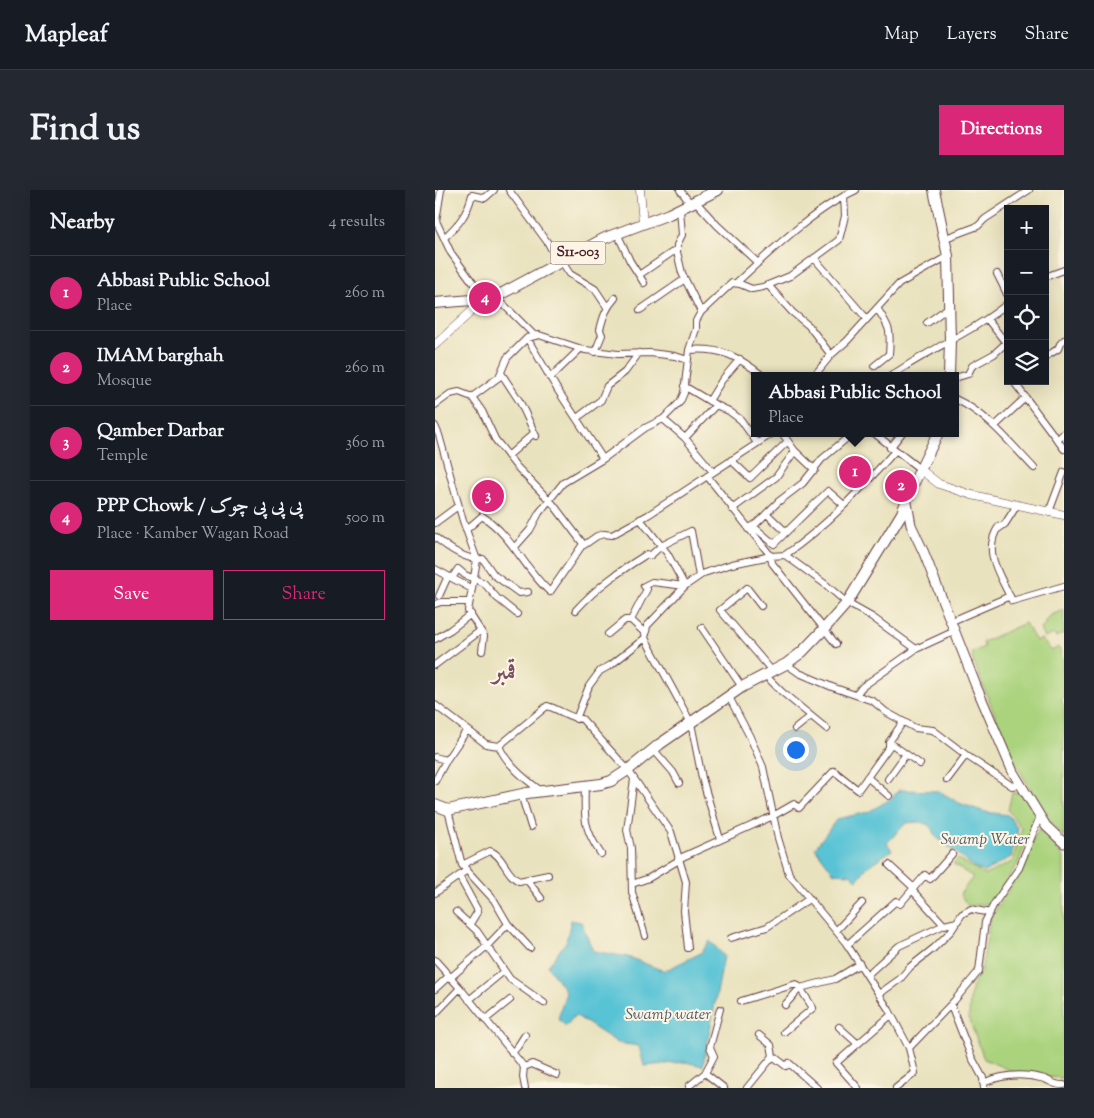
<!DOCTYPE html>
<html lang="en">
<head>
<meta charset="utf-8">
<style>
  :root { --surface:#171b24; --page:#242831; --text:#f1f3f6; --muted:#9ea1a6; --line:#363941; --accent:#db2777 }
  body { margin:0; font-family:"Sorts Mill Goudy",Amiri,serif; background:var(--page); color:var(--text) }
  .controls { position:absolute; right:15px; top:15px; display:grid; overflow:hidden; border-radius:0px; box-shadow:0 5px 20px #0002 }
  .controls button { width:45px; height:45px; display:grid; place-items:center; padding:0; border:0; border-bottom:1px solid var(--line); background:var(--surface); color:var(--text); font:25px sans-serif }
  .you { position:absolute; left:360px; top:559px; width:18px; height:18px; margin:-12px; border:4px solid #fff; border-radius:50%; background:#1a73e8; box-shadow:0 0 0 8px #1a73e833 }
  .badge { display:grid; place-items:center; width:32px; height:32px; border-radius:50%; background:var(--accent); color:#fff; font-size:16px; font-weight:700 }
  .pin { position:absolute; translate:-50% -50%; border:2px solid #fff; box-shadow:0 1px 5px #0006 }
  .popup { position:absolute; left:316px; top:182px; width:208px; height:65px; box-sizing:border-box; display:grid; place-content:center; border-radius:0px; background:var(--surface); filter:drop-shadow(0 1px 4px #0005); font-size:16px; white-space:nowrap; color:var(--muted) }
  .popup b { font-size:19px; color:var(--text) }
  .popup::after { content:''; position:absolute; left:50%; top:100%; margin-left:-10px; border:10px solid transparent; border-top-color:var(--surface) }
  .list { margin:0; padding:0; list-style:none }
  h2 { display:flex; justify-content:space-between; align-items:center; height:65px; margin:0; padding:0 20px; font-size:21px }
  h2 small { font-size:16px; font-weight:400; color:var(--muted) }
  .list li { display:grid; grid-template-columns:32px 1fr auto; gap:15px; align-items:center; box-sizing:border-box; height:75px; padding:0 20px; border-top:1px solid var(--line) }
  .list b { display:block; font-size:19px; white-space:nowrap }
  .list p { margin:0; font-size:16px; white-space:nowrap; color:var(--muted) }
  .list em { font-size:16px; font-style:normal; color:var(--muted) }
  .actions { display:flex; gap:10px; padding:15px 20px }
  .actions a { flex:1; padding:11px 0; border:1px solid var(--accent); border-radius:0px; text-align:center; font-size:18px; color:var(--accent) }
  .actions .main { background:var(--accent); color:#fff }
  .icon { flex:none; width:28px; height:28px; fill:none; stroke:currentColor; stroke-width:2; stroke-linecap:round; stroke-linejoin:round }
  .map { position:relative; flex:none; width:629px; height:898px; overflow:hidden; border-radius:0px }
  header { display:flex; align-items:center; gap:30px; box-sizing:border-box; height:70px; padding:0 25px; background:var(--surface); border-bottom:1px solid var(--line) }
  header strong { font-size:24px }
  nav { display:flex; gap:28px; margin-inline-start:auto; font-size:18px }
  .intro { display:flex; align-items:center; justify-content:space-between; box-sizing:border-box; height:120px; padding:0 30px }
  h1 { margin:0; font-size:35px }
  .button { padding:12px 22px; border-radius:0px; background:var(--accent); color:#fff; font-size:18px; font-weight:700 }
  main { display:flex; gap:30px; padding:0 30px }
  aside { flex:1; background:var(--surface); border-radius:0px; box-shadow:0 5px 20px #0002 }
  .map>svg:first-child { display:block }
  .green { fill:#abd37e; stroke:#7a7954 }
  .water { fill:#59c3d5; stroke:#527180 }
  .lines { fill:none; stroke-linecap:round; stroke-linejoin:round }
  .minor-casing { stroke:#623c41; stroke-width:8 }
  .tertiary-casing { stroke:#623c41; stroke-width:9 }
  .secondary-casing { stroke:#623c41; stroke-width:11 }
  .primary-casing { stroke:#623c41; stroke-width:12 }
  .minor { stroke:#fff; stroke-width:6 }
  .tertiary { stroke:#fff; stroke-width:8 }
  .secondary { stroke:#fff; stroke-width:9 }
  .primary { stroke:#fff; stroke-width:10 }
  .labels { text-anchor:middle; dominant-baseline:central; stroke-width:4; stroke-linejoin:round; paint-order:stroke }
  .shield { fill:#fcf5e5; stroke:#7f5f63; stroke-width:1 }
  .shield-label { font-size:14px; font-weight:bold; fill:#4a1f2b }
  .water-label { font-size:16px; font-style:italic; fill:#4f5866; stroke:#fcf5e5 }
  .town-label { font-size:25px; font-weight:bold; fill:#7b4f63; stroke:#fcf5e5 }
</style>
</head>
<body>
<header>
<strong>Mapleaf</strong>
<nav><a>Map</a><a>Layers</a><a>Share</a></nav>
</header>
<div class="intro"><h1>Find us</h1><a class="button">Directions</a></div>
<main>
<aside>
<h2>Nearby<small>4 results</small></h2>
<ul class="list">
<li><span class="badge">1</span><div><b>Abbasi Public School</b><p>Place</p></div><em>260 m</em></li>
<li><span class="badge">2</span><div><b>IMAM barghah</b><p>Mosque</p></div><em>260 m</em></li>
<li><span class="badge">3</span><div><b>Qamber Darbar</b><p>Temple</p></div><em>360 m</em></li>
<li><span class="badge">4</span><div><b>PPP Chowk / پی پی پی چوک</b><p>Place · Kamber Wagan Road</p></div><em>500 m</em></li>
</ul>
<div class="actions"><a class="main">Save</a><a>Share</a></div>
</aside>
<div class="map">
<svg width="629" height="898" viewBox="0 0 629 898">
  <rect width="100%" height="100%" fill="#fcf5e5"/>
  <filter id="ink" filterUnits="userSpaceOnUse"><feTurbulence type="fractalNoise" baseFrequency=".02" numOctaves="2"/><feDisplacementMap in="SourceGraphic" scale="10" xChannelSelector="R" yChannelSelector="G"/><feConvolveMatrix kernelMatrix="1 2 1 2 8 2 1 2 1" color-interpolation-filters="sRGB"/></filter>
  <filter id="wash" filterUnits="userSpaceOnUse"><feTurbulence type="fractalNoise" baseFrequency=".0096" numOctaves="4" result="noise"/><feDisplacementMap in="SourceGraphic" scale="20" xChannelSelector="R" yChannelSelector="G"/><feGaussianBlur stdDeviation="1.12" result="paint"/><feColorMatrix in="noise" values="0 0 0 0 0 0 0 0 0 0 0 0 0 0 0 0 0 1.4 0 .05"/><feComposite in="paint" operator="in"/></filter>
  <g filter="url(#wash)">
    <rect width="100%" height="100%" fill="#e9e2be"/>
    <path class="green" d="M629 420V443L621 447 618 444 609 448 605 439 611 435 609 432 616 425Z
      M590 433 601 451 606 449 617 461 623 457C629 465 629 476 627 486L629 489V508L626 509 629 516V647L615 631 601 627 583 673 556 713 533 716 525 704 538 687 518 674 523 669 550 685 577 672 587 639 573 620 577 603 597 602 576 565 537 468 538 462 549 457 548 452Z
      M604 638 629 667V888L588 886 549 869 534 829 535 807 540 790 546 781 556 727 583 685Z"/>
    <path class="water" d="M464 600 504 601 524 613 550 622 573 625 583 639 576 667 549 682 540 678 500 646 495 635 485 632 471 633 452 653 457 660 432 677 422 690 415 684 399 683 380 658 402 629 433 622 456 609Z
      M136 730 146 732 158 761 193 767 229 781 266 763 275 751 289 766 268 876 250 872 209 876 204 856 183 853 140 825 131 836 123 829 131 802 113 776 131 752Z"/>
  </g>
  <g filter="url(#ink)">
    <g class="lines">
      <g class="minor-casing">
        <path id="minor" d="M6 0 1 31 16 63 50 109
          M74 0 113 53 124 73
          M245 0 256 14
          M261 12 282 35 323 73
          M245 19 247 45 242 55V62L247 83 266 122
          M182 43 195 71 209 93
          M9 48C24 34 32 25 37 5L50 8 59 0
          M508 49 543 36 550 29 594 0
          M379 68 432 129
          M127 72 135 84 160 99 172 117
          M562 84 573 106
          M204 85 242 59
          M610 87 629 80
          M301 93C336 61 378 20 421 0
          M333 95 357 122 374 136 396 165
          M60 106 100 146
          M205 120 250 89
          M552 129 571 153
          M492 133 514 117
          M92 148 122 199 168 269
          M254 160C286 157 304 167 328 186
          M160 162 167 145 165 140C168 127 171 118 180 108
          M610 167 623 159 625 154 629 150
          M439 176 454 164C456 140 455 138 442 118
          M66 183 85 212 101 246
          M379 186 396 165 412 151 464 94 513 66
          M456 186C494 159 537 143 573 113
          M115 188 145 159
          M520 188 533 184 537 176 559 164 573 151
          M579 192 629 259
          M249 196 281 215 294 221 306 230 322 253
          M37 207 64 187 72 168 92 148 104 145 150 160 183 164 215 163 240 166 253 170
          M520 209C553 224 574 252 599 278
          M274 211 287 190 305 169
          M0 215 15 204 24 202 37 207 47 221 60 249 81 276 118 314 149 355 162 346 169 344 177 345 213 325 338 243
          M142 228 166 210 172 196 190 182 204 163
          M228 229 250 248 278 282
          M0 236 4 245 28 331 42 370 33 421 49 446 47 461
          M560 236 590 208
          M347 243 360 261 380 280
          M439 243 486 280
          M250 248 281 215
          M622 250 629 243
          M455 258 467 243
          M73 266 99 243
          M296 270 315 288 353 251
          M272 286 336 366 337 373 401 454
          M297 319 341 287 360 261
          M614 322 629 282
          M332 324 351 342
          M0 333 23 316
          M318 336 339 354 393 301 409 315
          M564 336C546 362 566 386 577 411L629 396
          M313 339 322 333 343 312 368 293 387 269 418 243
          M563 339 570 334 582 315
          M31 340 47 326C77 345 90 380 115 402L148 354
          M0 347C13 358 31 371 48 369L59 385 84 403 93 402
          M79 358 95 340 104 323 128 293 168 269 210 238 228 229 245 212 249 203 254 160 261 139V131L266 122 297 93 305 94 317 99 328 97 355 86 404 50 410 26 409 6
          M350 365C392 336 426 299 460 261
          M0 379 37 399
          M17 388 23 379 30 385 49 393 62 408 82 424
          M4 406 13 386
          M0 414 6 412H34
          M326 416 312 398 285 420 337 481
          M141 420C163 396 185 381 212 364L215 366 226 356 256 341 264 386
          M196 430 212 399 209 396 217 392 250 396 232 363 205 329
          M517 431 575 406
          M267 438 307 497
          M173 444 190 430H196L211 444
          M210 448 256 533 267 588 285 649
          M0 449 15 440 36 424
          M351 474 364 483 397 497 438 511 451 522 480 538 498 540 535 568 577 596 585 594
          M0 475 45 441
          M331 486 347 502 392 539
          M421 505 427 497 481 459 520 441
          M294 507 315 547 328 577 343 648 354 684 411 753 454 820 474 858 480 883 461 898
          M0 515 51 554 64 556 112 516C124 519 136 529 147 529L193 580 236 642 251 692 249 721 253 758
          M141 529 154 496 165 481 176 475 210 448 212 436 250 396 269 383 297 374 336 366 350 365 390 394 412 413 437 427 481 459
          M360 539 376 526
          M454 552 485 574
          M64 556C72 575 90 589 106 601
          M218 559 238 582 244 593
          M0 567 11 570
          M432 587 454 606
          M199 589 192 640 196 658 197 702 210 746
          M453 589 471 564
          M512 590 531 565
          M0 591 12 569 32 540
          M150 596C149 626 148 638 166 664
          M86 604 96 637
          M13 620 27 675 59 710 73 734 95 758
          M243 669 338 626 359 614 364 618 399 581 423 600 454 557V552L468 532
          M27 675 55 661C68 665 71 685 84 691L113 685
          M454 675 479 698
          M24 686 43 721 35 734
          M92 690 106 708
          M197 694 214 688 244 670
          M477 700 509 735
          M0 703 32 680
          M21 722 42 741 75 789 109 813
          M401 741 427 713
          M296 748 332 737 374 709
          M412 755 461 711 465 714 490 685 495 689 517 664
          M0 770 25 798 89 877 88 887 90 898
          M432 785 464 756 509 735 522 732
          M15 788 52 756 73 734
          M0 799 14 786
          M444 804 465 789 475 777 499 758 516 741 527 724 536 719 555 723
          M34 810 69 781
          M306 811 361 794 365 798 378 818 349 842
          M350 815 365 798 400 789 425 774
          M516 815 536 866 548 888 549 898
          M0 824 25 798
          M50 830 75 810
          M404 837 423 854
          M324 845 336 855 338 866 351 876 354 873 382 898
          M474 858 519 811 544 781 550 732 559 714 584 678 605 626
          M77 863 83 856 90 845
          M89 877 97 874 122 885
          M270 883 289 898
          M548 893C569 884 589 883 610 889 617 892 621 896 629 895
          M254 896 270 883 279 866 275 857 285 819
          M312 898 338 866
          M423 898 401 873 456 825"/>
      </g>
      <g class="tertiary-casing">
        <path id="tertiary" d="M205 0 208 33
          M0 155 50 109
          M486 280 504 294 537 305 629 325"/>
      </g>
      <g class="secondary-casing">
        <path id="secondary" d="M472 313 476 335 489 363 541 496 578 582 611 636 629 653"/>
      </g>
      <g class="primary-casing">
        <path id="primary" d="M499 0 513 66 515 150 514 186
          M0 113 50 109 66 104 170 48 234 24 283 0
          M0 615 13 620 92 603 166 594 176 591 193 580 225 554 307 497 351 474 367 462 389 439 412 413 467 323 475 301 503 243"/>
      </g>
      <use href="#minor" class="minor"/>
      <use href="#tertiary" class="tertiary"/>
      <use href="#secondary" class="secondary"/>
      <use href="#primary" class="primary"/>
    </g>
  </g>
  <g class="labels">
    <rect class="shield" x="115.5" y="51.5" width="55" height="23" rx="4"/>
    <g class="shield-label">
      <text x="143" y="63">S11-003</text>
    </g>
    <g class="water-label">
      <text x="550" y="650">Swamp Water</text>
      <text x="233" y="825">Swamp water</text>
    </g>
    <g class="town-label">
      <text x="69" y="483">قمبر</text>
    </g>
  </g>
</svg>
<div class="controls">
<button>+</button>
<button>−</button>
<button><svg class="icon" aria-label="locate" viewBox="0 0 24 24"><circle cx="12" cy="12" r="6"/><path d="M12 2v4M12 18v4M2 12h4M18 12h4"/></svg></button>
<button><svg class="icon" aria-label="layers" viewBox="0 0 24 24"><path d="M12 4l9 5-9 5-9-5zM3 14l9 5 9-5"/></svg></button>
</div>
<div class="you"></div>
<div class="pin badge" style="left:420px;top:282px">1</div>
<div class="popup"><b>Abbasi Public School</b>Place</div>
<div class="pin badge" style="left:466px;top:296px">2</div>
<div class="pin badge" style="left:53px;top:306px">3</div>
<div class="pin badge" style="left:50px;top:108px">4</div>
</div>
</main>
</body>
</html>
